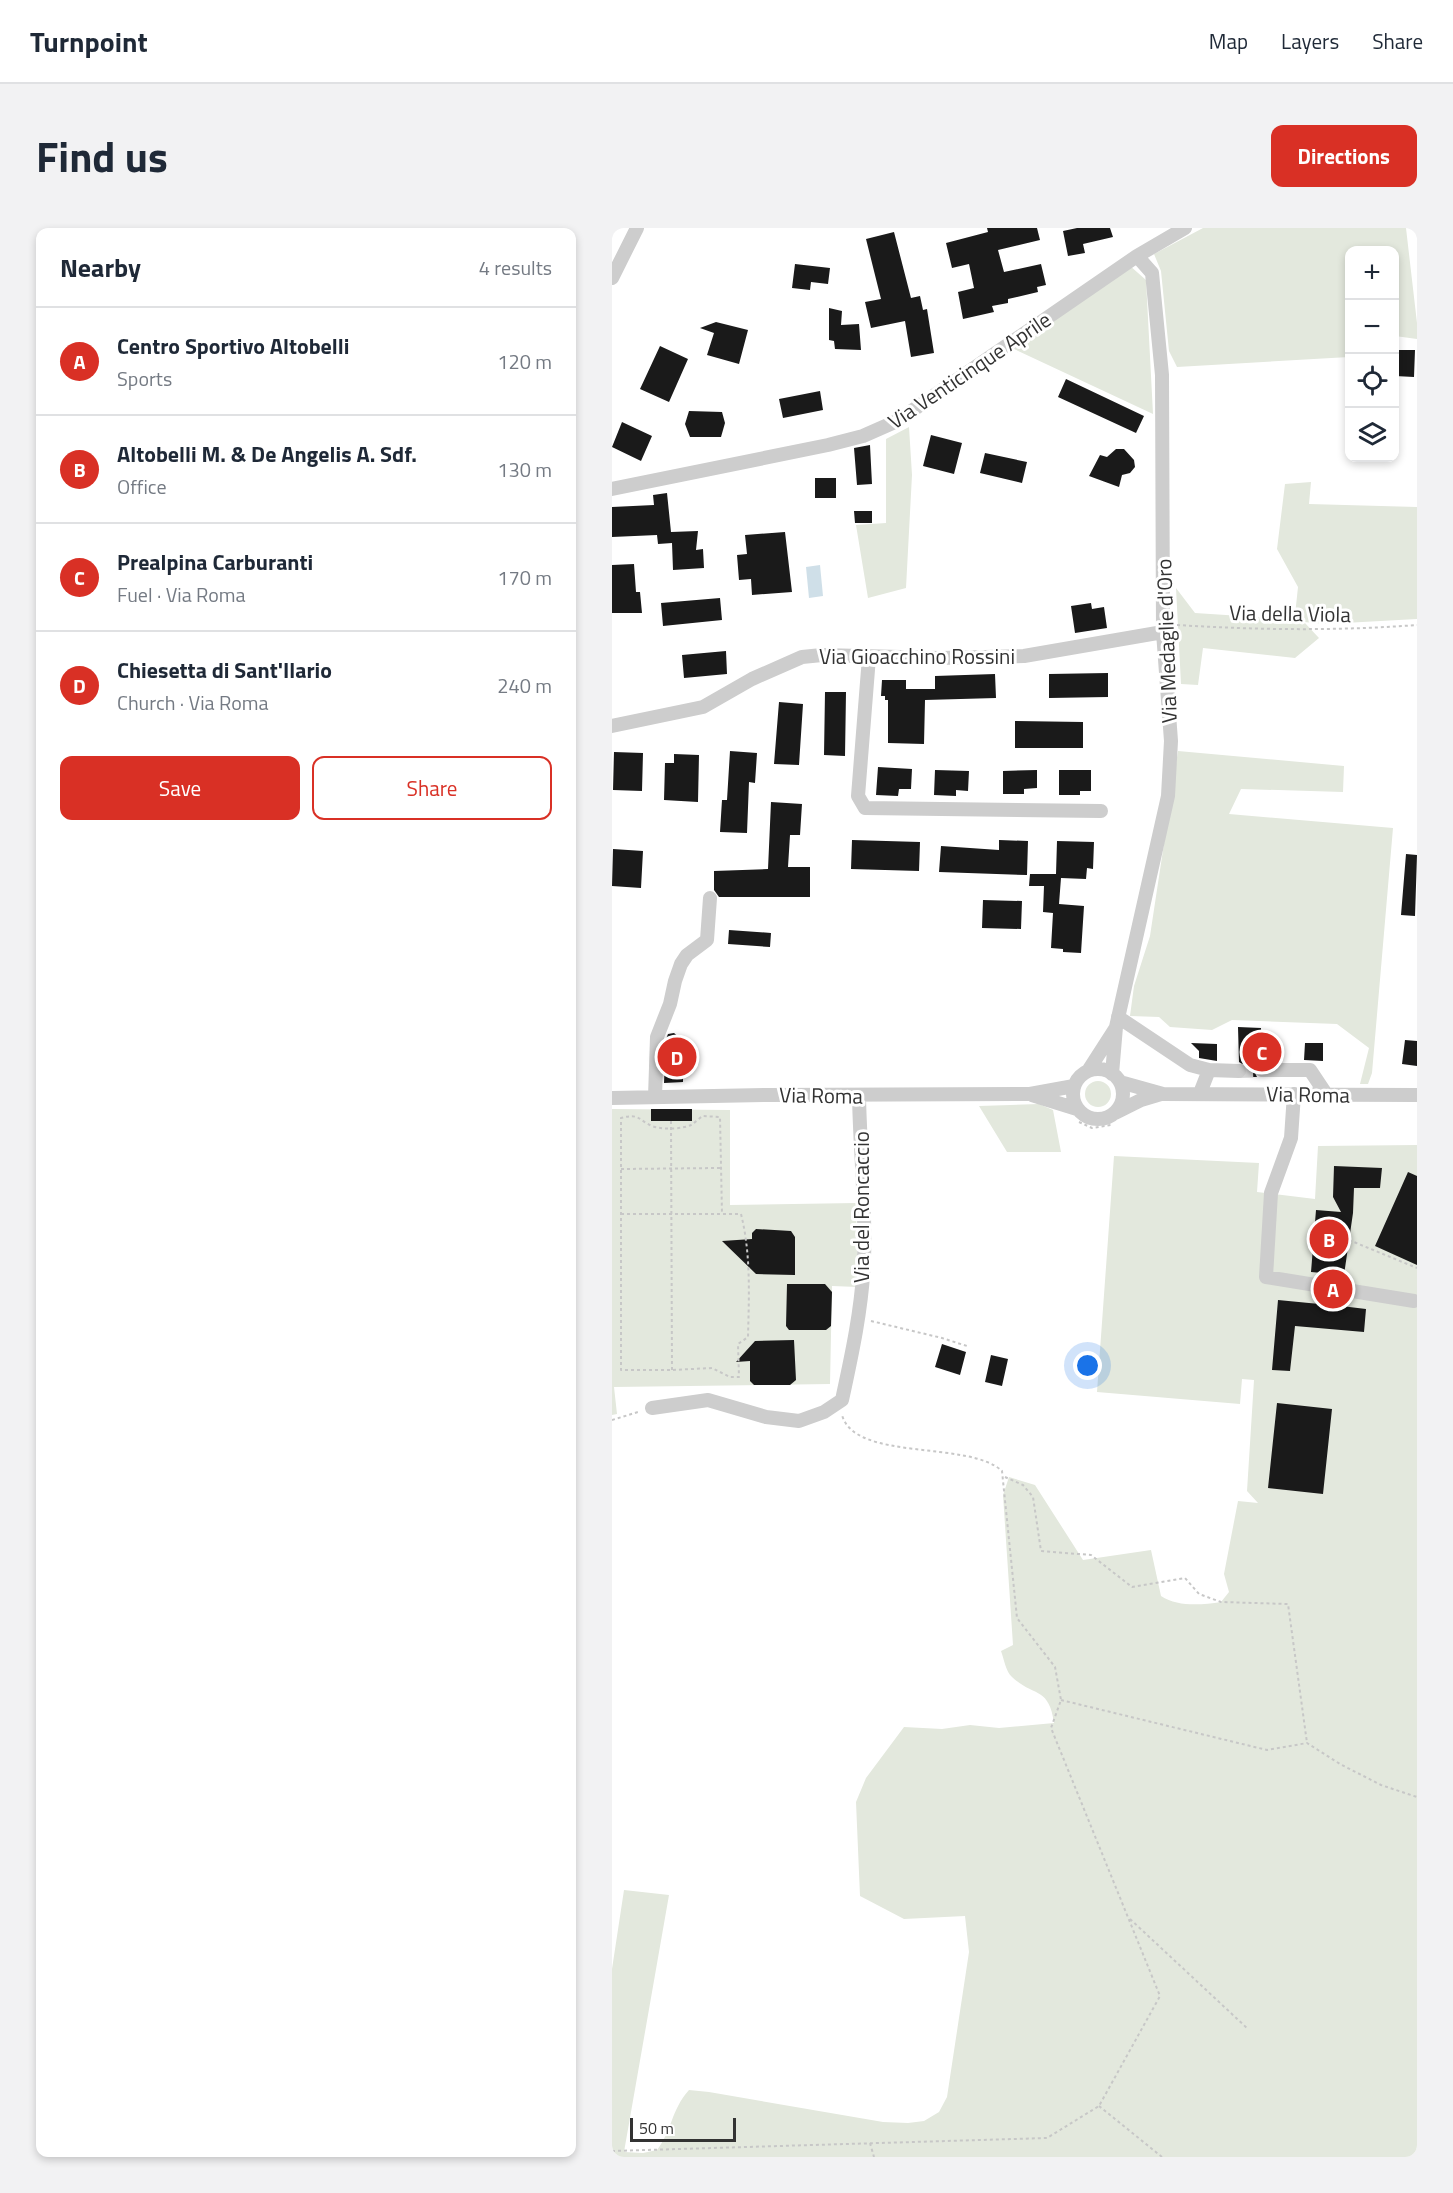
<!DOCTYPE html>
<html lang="en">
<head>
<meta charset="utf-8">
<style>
  :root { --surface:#fff; --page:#f2f2f3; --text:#1f2937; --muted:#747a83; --line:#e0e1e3; --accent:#d93025 }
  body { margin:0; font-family:"Titillium Web",sans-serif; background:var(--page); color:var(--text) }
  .controls { position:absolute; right:18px; top:18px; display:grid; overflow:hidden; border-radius:12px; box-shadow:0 3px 9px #0003 }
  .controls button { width:54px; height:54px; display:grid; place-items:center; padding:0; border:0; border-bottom:2px solid var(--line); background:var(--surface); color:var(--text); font:30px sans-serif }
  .scale { position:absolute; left:18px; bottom:15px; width:106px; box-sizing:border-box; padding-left:6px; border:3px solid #333; border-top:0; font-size:16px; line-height:21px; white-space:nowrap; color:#333; -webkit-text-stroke:4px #fff; paint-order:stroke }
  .you { position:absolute; left:476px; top:1138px; width:21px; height:21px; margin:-15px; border:4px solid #fff; border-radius:50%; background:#1a73e8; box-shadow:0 0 0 9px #1a73e833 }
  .badge { display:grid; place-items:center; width:39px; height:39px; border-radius:50%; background:var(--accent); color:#fff; font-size:20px; font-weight:700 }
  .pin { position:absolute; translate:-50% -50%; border:3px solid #fff; box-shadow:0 2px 6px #0006 }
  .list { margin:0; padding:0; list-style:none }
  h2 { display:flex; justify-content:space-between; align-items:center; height:78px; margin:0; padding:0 24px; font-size:26px }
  h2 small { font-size:20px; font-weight:400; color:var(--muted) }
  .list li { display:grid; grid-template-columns:39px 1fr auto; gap:18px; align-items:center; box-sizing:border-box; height:108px; padding:0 24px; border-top:2px solid var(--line) }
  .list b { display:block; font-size:22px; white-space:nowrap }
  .list p { margin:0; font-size:20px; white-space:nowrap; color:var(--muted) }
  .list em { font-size:20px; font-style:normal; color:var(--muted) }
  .actions { display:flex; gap:12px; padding:18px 24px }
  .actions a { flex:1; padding:14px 0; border:2px solid var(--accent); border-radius:12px; text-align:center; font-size:21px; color:var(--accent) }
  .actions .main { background:var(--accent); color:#fff }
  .icon { flex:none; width:33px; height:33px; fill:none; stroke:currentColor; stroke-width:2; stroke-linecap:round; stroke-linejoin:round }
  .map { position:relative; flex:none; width:805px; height:1929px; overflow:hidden; border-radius:12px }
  header { display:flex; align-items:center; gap:36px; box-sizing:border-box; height:84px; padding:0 30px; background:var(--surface); border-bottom:2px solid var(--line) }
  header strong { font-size:28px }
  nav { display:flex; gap:33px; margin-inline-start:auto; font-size:21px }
  .intro { display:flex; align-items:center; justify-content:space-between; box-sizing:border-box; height:144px; padding:0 36px }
  h1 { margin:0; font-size:42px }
  .button { padding:15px 27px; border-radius:12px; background:var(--accent); color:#fff; font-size:21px; font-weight:700 }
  main { display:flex; gap:36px; padding:0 36px }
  aside { flex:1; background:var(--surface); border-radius:12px; box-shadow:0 3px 9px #0003 }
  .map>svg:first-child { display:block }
  .green { fill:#e3e8dd }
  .water { fill:#cfdfe8 }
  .building { fill:#1a1a1a }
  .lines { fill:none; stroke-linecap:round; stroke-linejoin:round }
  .minor-tunnel { stroke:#d6d6d6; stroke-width:14; stroke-dasharray:14 7; stroke-linecap:butt }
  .path { stroke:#c7c7c7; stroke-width:2; stroke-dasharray:3 3; stroke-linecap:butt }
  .minor { stroke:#cdcdcd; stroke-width:14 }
  .labels { text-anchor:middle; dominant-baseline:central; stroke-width:6; stroke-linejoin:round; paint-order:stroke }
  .street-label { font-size:21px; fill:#333; stroke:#fff }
</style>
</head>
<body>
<header>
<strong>Turnpoint</strong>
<nav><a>Map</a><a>Layers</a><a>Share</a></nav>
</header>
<div class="intro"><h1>Find us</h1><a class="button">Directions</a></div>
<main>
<aside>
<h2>Nearby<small>4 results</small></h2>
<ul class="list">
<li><span class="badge">A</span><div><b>Centro Sportivo Altobelli</b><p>Sports</p></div><em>120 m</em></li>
<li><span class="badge">B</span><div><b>Altobelli M. &amp; De Angelis A. Sdf.</b><p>Office</p></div><em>130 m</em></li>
<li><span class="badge">C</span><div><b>Prealpina Carburanti</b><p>Fuel · Via Roma</p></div><em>170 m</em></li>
<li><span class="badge">D</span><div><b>Chiesetta di Sant'Ilario</b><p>Church · Via Roma</p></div><em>240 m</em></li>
</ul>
<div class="actions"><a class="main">Save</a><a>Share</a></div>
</aside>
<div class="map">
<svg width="805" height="1929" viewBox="0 0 805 1929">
  <rect width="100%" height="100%" fill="#fff"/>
  <path class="green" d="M591 0H794L805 95V111L783 108 782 22H738L737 129 565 139 557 123 549 43 542 26Z
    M517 37 534 52 541 186 402 121Z
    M297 199 300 247 294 360 256 370 244 297 274 295V211Z
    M699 254 697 276 805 279V391L714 396 692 394 707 410 683 430 591 420 586 457 569 456 564 360 583 385 674 391 683 387 686 359 665 321 673 256Z
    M566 523 732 538 731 564 629 561 617 586 781 600 760 845 756 856H748L757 820 725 796 620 792 600 802 558 799 547 789 518 788 522 758 538 708Z
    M473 866a13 13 0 1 1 26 0a13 13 0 1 1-26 0Z
    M427 876 441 882 449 924H395L367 878Z
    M0 881 118 882V977L244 975 246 1059 220 1058 218 1156 2 1159 5 1186 0 1187Z
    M805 917V1929H0V1741L12 1662 57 1667 12 1924 31 1925 45 1922C60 1903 59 1882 77 1862L97 1864 271 1894 296 1895 312 1893 327 1884 335 1869 357 1724 353 1688 292 1691 248 1668 244 1574 254 1550 292 1499 330 1501 358 1497 387 1500 442 1495C437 1458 421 1469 400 1449 394 1444 392 1431 389 1423L401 1417 391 1267 397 1249 423 1257 471 1332 539 1322 549 1368C566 1379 589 1377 609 1374L617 1364 612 1346 626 1273 646 1275 635 1263 642 1152 630 1151 628 1176 485 1164 502 928 647 935 645 964 703 971 706 918Z"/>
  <path class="water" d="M208 337 211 368 197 370 194 339Z"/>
  <path class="building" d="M375 0H425L428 12 386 22 392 44 429 36 434 57 425 59 426 64 396 71V75L380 78 382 84 351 91 346 64 362 60 357 36 340 40 334 15 376 4Z
    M465 0H498L501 9 471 16 473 25 456 28 451 3Z
    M282 4 299 70 308 68 311 82 315 81 322 125 299 129 293 93 259 100 253 74 269 71 254 11Z
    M183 36 218 40 216 56 199 54 198 62 180 60Z
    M217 80 230 83 229 97 247 96 249 122 223 121 222 113 217 112Z
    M104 94 136 102 127 136 95 127 102 105 88 100Z
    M48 118 76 131 57 174 28 161Z
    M783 122H803L802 149 783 148Z
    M454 151 532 188 524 205 446 169Z
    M208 163 211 182 171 190 167 171Z
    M77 183 110 184 113 195 109 209H78L73 196Z
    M10 194 40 208 29 233 0 219Z
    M319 207 350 215 342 246 311 238Z
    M258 217 260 256 245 257 242 220Z
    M504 221H512L522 232 523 239 518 245 510 247 507 259 477 248 488 227 495 229Z
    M373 225 415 234 410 255 368 245Z
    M203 250H224V270H203Z
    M55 265 59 304 86 303 84 322 91 321 92 340 61 342 60 315 46 316 45 307 0 309V279L42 277 41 267Z
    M242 283H260V295H243Z
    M173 304 180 364 140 367 139 351 127 352 125 327 135 326 133 307Z
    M22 336 24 364H28L30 385H0V337Z
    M108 370 110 392 51 398 49 375Z
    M479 375 480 381 492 379 495 400 463 405 459 378Z
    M114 423 115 446 72 450 70 427Z
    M496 445V469L437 470V446Z
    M383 446 384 470 313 472 312 516 276 515V472H273V468H269L270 452H294V461H323V448Z
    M213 464H234L233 528 212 527Z
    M167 474 191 476 187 537 162 536Z
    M403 493 471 494V520H403Z
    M118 523 145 525 143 555 137 554 135 605 108 604 110 572H115Z
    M2 524 31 525 30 563 1 562Z
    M62 526 87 527 86 574 52 572 53 535H62Z
    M266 539 300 541 299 561H287L286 568 264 567Z
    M323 542 357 543 356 563 344 562V568L322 567Z
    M425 542V560L412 561V566H391V543Z
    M447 542H479V563H468V567H447Z
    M159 574 190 576 188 607H178L176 639H198V669H107L102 662V643L156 641Z
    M240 612 308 614 307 643 239 641Z
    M387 612 416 613 415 647 327 644 329 618 387 622Z
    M445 613 482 614 481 641 475 640 474 651 449 650 447 676 472 678 469 725 451 724V721L439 720 441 685 431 684 432 658H417L418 646H444Z
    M1 621 31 623 29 660 0 658Z
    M794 626 805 627 803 688 789 687Z
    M371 672 410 673 409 701 370 700Z
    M117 702 159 705 158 719 116 716Z
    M626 799 649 800 650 833 645 835 641 841 645 849H634L635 839 627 834Z
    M62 805 68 810 70 817H82V841L71 842V854L52 855 54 811 56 806Z
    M793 812 805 813V838L790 836Z
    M579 815 605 816V833L587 830V823Z
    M693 815H711V833L692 832Z
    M39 881H80V893H39Z
    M722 938 770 940 768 960H742L741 985 732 1047 699 1044 704 982 729 984 721 969Z
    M796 944 805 948V1037L763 1018Z
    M144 1001 179 1003 183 1009V1047L144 1046 110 1013 140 1011V1005Z
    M175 1056H213L220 1064 219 1098 214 1102H177L174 1098Z
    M666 1072 728 1078 727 1082 729 1078 754 1081 752 1104 683 1098 678 1143 660 1142Z
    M182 1112 184 1152 178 1157H142L138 1153V1133L124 1134 143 1113Z
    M330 1116 354 1124 348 1147 323 1139Z
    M379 1127 396 1131 390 1158 373 1154Z
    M665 1175 720 1181 711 1266 656 1260Z"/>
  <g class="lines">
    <path class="minor-tunnel" d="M627 843 650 842"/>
    <path class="path" d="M565 397C646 402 725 403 805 397
      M59 893 60 1142
      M467 894 480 900 499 897
      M9 941 108 940
      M9 986H129C139 1026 137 1068 136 1109L126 1116 127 1149H118L100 1140 60 1142H9V890C28 885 26 892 40 898 50 902 70 901 79 897 83 895 87 890 91 888L108 889 110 986
      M737 1012 805 1040
      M259 1093 330 1110 355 1118
      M0 1192 26 1184
      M393 1249 411 1257 421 1269 429 1323 479 1327 520 1359 573 1350 587 1366 609 1374 676 1376 695 1515
      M449 1472 655 1522 695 1515 728 1536 769 1557 805 1569
      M518 1691 636 1801
      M487 1878 550 1929
      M258 1915 262 1929
      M0 1923 435 1910 487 1878 548 1768 439 1500 449 1472 443 1439 405 1390 390 1243C357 1212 243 1234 230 1187"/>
    <path class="minor" d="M0 50 25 0
      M0 261 216 217 251 208 285 193 525 28 573 0
      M257 429 246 568 253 580 489 583
      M0 498 91 479 140 451 190 429 210 427 328 430 412 428 551 404
      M506 789 578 837 597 842
      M461 866a25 25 0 1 1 50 0a25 25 0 1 1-50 0Z
      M650 842H698L714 866
      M476 843 503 801
      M500 846 504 799 556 568 559 513 551 404 550 147 540 45 525 28
      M508 854 551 866 805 867
      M588 865 597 842 627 843
      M682 866 679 910 659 965 654 1049 802 1073
      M420 867 465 881
      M43 869 45 809 58 776 63 753 69 736 75 727 95 712 98 670
      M0 870 155 867 418 866 462 858
      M503 885 529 872 549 866
      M40 1180 96 1172 154 1189 187 1193 212 1184 230 1172C240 1126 250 1080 252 1032 254 977 248 923 247 868"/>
  </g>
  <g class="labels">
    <g class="street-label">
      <text transform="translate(357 142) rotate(-34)">Via Venticinque Aprile</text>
      <text transform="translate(678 385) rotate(1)">Via della Viola</text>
      <text transform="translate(554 413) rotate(-92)">Via Medaglie d'Oro</text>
      <text x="305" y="428">Via Gioacchino Rossini</text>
      <text transform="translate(696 866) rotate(1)">Via Roma</text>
      <text transform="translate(209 867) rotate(1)">Via Roma</text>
      <text transform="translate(249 979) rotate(-90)">Via del Roncaccio</text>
    </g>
  </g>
</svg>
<div class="controls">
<button>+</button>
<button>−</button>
<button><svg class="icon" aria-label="locate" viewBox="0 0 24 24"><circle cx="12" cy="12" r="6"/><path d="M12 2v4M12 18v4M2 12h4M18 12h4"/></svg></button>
<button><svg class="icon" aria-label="layers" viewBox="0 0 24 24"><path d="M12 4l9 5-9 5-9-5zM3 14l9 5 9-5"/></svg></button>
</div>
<div class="scale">50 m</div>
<div class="you"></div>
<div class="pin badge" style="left:721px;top:1061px">A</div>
<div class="pin badge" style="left:717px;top:1011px">B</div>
<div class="pin badge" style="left:650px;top:824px">C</div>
<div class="pin badge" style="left:65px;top:829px">D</div>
</div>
</main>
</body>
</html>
